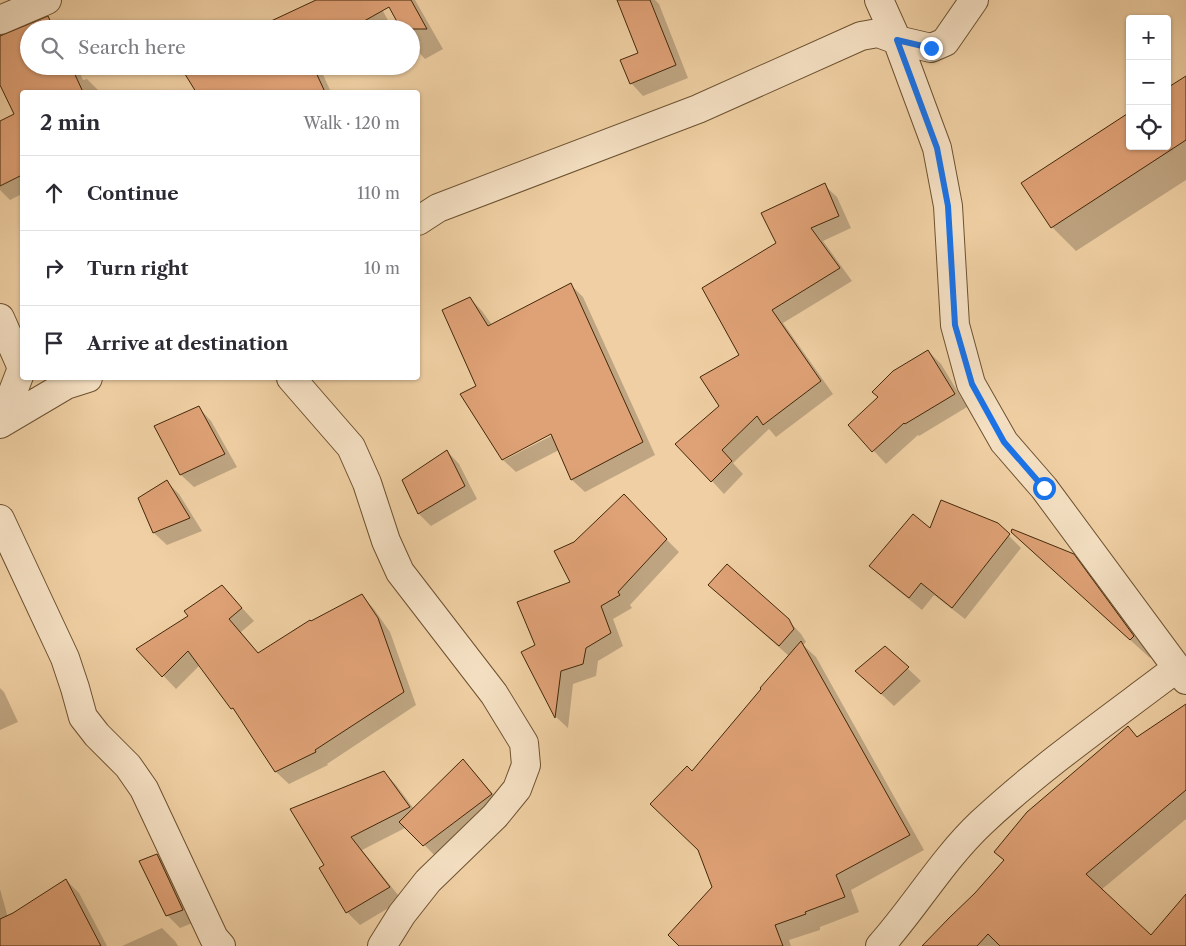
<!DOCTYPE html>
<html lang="en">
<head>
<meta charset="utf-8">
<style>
  :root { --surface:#fff; --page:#f7f7f7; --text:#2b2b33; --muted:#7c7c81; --line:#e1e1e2 }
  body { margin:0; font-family:"Libre Caslon Text",serif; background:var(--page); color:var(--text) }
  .controls { position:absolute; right:15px; top:15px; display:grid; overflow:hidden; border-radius:5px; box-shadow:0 1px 4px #0004 }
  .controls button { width:45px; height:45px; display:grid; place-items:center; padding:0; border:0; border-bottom:1px solid var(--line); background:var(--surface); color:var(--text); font:25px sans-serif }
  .stop { position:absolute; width:15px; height:15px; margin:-11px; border:4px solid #1a73e8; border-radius:50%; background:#fff }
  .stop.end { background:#1a73e8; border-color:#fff; box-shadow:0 1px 5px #0008 }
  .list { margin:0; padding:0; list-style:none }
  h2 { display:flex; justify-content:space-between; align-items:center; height:65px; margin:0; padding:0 20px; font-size:21px }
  h2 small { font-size:16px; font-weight:400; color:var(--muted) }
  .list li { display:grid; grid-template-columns:32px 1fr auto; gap:15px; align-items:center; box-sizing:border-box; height:75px; padding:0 20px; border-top:1px solid var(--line) }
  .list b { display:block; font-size:19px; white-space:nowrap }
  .list em { font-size:16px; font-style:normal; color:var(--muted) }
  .icon { flex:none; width:28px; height:28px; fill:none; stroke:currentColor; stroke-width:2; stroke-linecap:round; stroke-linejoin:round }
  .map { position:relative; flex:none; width:1186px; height:946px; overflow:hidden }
  .search { position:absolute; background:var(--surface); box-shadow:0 1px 4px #0004; left:20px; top:20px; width:400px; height:55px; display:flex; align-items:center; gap:12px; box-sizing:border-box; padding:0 18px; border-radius:28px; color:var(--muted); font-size:19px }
  .panel { position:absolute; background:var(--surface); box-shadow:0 1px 4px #0004; left:20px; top:90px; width:400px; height:290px; border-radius:5px }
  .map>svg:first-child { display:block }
  .shadow { fill:#0003; fill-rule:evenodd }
  .building { fill:#dfa176; stroke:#422809 }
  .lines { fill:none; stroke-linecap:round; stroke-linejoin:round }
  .minor-casing { stroke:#6d5230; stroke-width:30 }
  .minor { stroke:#f5e0c3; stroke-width:28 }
  .route { stroke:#1a73e8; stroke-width:6 }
</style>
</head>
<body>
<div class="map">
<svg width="1186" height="946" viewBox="0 0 1186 946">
  <rect width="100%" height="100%" fill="#efcfa3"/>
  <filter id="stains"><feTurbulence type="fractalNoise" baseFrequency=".004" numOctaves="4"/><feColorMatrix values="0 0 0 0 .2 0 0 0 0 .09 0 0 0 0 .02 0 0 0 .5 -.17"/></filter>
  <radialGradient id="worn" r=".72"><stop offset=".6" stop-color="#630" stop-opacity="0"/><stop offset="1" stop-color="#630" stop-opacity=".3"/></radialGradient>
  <path class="shadow" d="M319 0H377L391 26 386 29H257Z
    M387 0H415L443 49 425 59 411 44V29Z
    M624 0H655L659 4 688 78 643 96 631 83 640 54Z
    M48 18 59 29H29V66H77L83 80 87 79 100 92H22V194L10 200 0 190V122L15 115 0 82V38Z
    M182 66H319L331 92H198Z
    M1186 77V180L1076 251 1052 227 1130 146H1167Z
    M824 185 837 197 851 228 823 241 852 281 783 323 833 394 776 437 769 429 733 463 743 474 724 494 712 481 721 406 741 356 777 244Z
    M570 284 583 297 655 455 585 492 572 480 559 450 516 472 503 460 461 395 478 387 470 298 482 311 492 325ZM556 430 557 433 504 460V458Z
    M928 351 941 364 967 407 919 436 918 435 886 464 850 425Z
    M199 408 211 421 237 467 194 487 181 475 156 426Z
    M447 451 459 464 477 499 431 526 419 514 403 480Z
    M167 482 179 494 202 531 167 545 154 533 140 498Z
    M623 496 679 552 630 605 632 608 613 619 623 646 598 661 596 676 573 684 568 728 556 717 523 653 536 646 571 583 574 543Z
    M998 525 1021 548 965 619 934 595 922 610 883 578 870 566 931 530Z
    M1012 532 1073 555 1092 575 1152 655 1150 658 1031 550Z
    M710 585 788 620 801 634 806 642 803 645 816 657 924 850 851 890 859 912 820 927V930L789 940 791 946H680L714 887 692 773 789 656 723 598Z
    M362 596 374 609 390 632 416 705 327 764 328 765 289 784 276 772 240 716 232 708 200 665 176 689 138 649 234 599 254 621 241 632 259 654Z
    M885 647 921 681 894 706 869 683Z
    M0 688 4 692 18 722 0 730Z
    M1186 707V819L1101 890 1151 937 1186 896V946H935L976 894 1005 861 996 852 1138 738Z
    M463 760 475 773 504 807 437 858 407 827 362 850 402 900 360 925 347 912 325 865 384 772 396 785 414 809Z
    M157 855 170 868 195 922 180 928 167 915Z
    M66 880 79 893 107 946H0V889L8 918Z
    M162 928 175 941 178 946H122Z"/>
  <path class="building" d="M316 0H411L427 29H401L389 7 350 29H254Z
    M617 0H650L676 65 630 84 620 60 638 53Z
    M48 16 54 29H29V66H71L83 92H22V175L0 186V121L14 114 0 85V36Z
    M180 66H313L325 92H196Z
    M1186 76V140L1051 228 1021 183 1130 112V146H1167V88Z
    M825 183 839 216 811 228 840 268 772 310 821 381 763 425 757 416 722 450 732 461 711 482 675 444 719 406 700 377 739 355 702 288 776 243 761 213Z
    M571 283 643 442 571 480 551 434 502 460 460 394 476 386 442 310 470 297 488 326Z
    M928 350 955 394 905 424 904 423 872 452 848 425 878 397 872 392 893 371Z
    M199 406 225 454 180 475 154 426Z
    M447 450 465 486 418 514 402 480Z
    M167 480 190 518 153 533 138 498Z
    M624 494 667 539 618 592 620 595 601 606 611 633 586 648 583 664 561 671 555 718 521 652 535 645 517 602 570 582 554 551 574 542Z
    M941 500 998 523 1010 534 952 608 921 583 909 598 869 566 913 514 930 528Z
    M1012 529 1074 554 1134 636 1130 640 1011 532Z
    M727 564 789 619 794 629 779 646 708 585Z
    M222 585 242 608 229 619 258 653 310 620 311 621 362 594 378 618 404 692 315 750 316 752 275 772 233 708 231 709 188 651 162 677 136 649 188 616 184 611Z
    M801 641 910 835 836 875 845 897 805 912 806 914 775 925 783 946H679L668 935 712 887 698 850 650 804 687 766 692 771 761 689 760 688Z
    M885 646 909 667 881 694 855 671Z
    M1186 704V790L1086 874 1151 935 1186 894V946H1000L988 934 977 946H922L949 918 975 893 1004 860 994 852 1027 812 1128 726 1137 737Z
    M463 759 492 794 423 846 399 822Z
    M384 771 410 807 351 837 390 887 346 913 319 868 324 865 290 809Z
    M157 854 183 910 166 916 139 861Z
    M66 879 101 946H0V919L13 913Z"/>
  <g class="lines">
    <g class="minor-casing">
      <path id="minor" d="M879 0 897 40 937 148 948 206 955 325 971 384 1004 442 1044 488 1186 680
        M0 20 47 0
        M418 221 438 208 698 109 861 36 878 33 897 40 931 48 945 42 974 0
        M0 318 22 368
        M291 378 351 447 367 483 386 541 400 572 494 694 524 743 526 765 517 789 495 816 428 881 402 914 382 946
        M1 423 22 368
        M0 424 66 385 88 378
        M0 519 65 658 75 688 83 717 97 735 128 766 144 789 214 938 221 946
        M880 946C915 907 942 860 981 823 1042 766 1111 718 1177 668"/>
    </g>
    <use href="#minor" class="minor"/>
  </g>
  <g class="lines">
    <path class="route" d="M931 48 897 40 937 148 948 206 955 325 972 384 1004 442 1044 488"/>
  </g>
  <rect width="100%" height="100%" filter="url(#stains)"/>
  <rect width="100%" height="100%" fill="url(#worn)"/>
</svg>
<div class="controls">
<button>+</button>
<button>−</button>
<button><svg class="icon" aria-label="locate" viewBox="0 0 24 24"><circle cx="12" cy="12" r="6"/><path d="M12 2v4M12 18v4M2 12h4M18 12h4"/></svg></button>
</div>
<div class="stop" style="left:1044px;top:488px"></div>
<div class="stop end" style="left:931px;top:48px"></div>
<div class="search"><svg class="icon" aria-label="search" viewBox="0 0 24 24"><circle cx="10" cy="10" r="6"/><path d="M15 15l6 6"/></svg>Search here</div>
<section class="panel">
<h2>2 min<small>Walk · 120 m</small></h2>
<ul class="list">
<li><svg class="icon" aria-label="ahead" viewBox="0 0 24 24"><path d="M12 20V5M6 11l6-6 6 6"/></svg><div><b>Continue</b></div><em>110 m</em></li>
<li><svg class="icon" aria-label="right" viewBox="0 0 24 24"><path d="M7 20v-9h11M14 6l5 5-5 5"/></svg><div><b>Turn right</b></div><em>10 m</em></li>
<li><svg class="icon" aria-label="arrive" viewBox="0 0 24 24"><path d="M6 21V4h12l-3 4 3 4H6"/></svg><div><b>Arrive at destination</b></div></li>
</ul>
</section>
</div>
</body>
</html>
